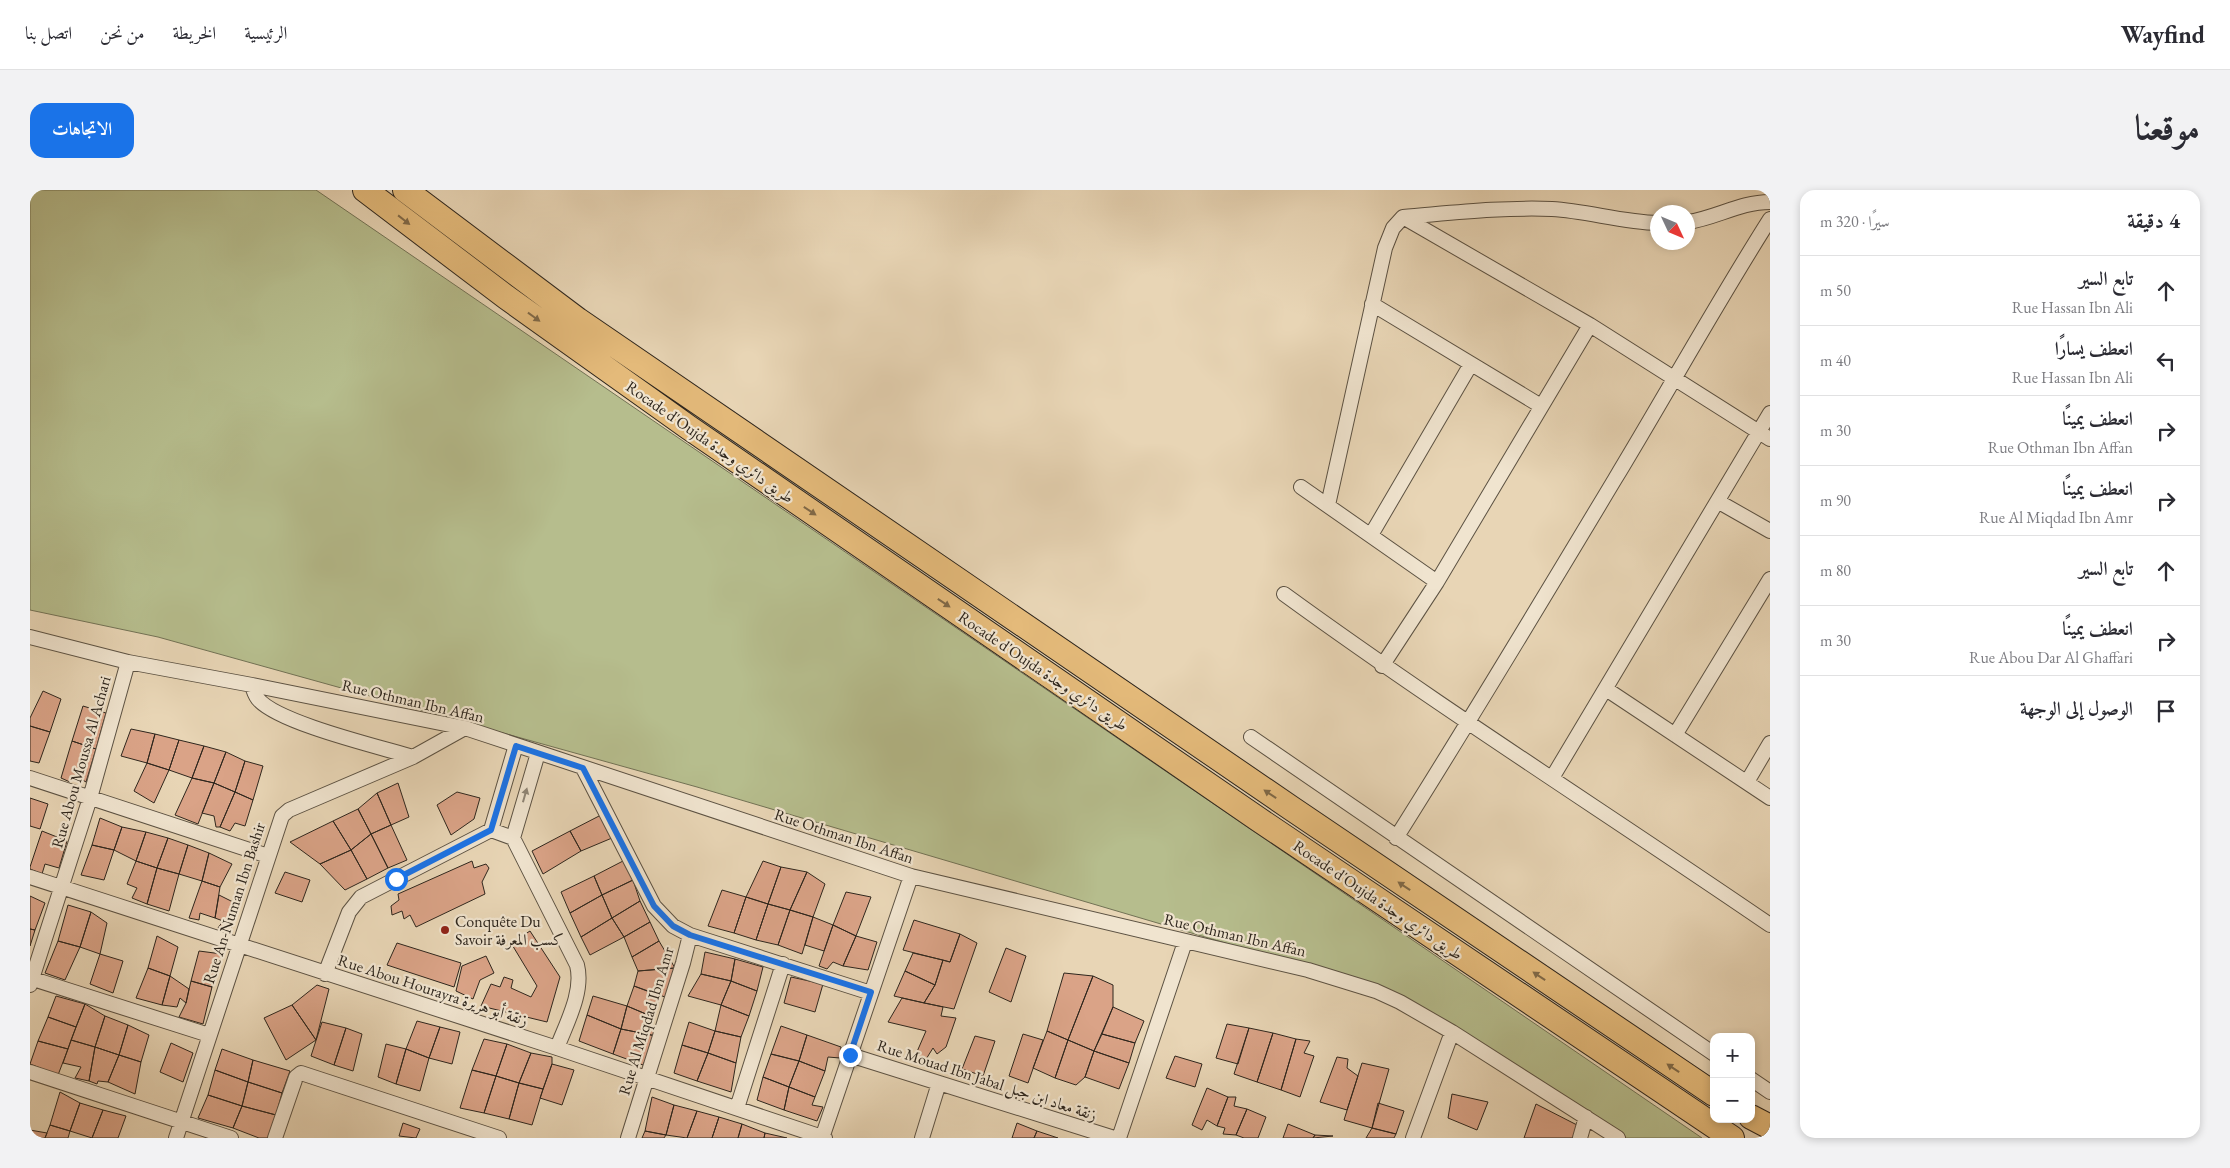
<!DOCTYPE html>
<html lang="ar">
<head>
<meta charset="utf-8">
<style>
  :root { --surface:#fff; --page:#f2f2f3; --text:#2b2b33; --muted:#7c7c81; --line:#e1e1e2; --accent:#1a73e8 }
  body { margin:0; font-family:"EB Garamond",Amiri,serif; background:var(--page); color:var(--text); direction:rtl }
  .controls { position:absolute; right:15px; bottom:15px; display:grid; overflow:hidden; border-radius:10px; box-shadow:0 2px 8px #0003 }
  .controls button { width:45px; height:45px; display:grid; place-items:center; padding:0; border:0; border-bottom:1px solid var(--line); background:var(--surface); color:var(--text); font:25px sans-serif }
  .compass { position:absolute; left:1620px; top:15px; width:45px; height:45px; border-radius:50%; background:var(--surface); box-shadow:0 2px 8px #0003; rotate:134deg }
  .stop { position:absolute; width:15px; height:15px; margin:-11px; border:4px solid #1a73e8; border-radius:50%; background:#fff }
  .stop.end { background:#1a73e8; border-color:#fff; box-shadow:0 1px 5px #0008 }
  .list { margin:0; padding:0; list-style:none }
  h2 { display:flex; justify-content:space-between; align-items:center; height:65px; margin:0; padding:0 20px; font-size:21px }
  h2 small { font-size:16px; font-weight:400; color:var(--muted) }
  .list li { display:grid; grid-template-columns:32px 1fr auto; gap:15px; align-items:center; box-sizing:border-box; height:70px; padding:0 20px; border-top:1px solid var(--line) }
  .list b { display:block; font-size:19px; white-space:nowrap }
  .list p { margin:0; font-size:16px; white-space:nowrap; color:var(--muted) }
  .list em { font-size:16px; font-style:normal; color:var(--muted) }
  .icon { flex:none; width:28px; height:28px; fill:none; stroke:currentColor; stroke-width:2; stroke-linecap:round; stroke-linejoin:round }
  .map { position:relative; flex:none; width:1740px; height:948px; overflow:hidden; direction:ltr; border-radius:15px }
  header { display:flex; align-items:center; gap:30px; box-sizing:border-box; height:70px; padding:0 25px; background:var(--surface); border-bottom:1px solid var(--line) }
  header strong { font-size:24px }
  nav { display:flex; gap:28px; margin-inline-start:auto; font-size:18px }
  .intro { display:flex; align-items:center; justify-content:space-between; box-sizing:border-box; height:120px; padding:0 30px }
  h1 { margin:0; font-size:35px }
  .button { padding:12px 22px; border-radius:15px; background:var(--accent); color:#fff; font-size:18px; font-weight:700 }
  main { display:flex; gap:30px; padding:0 30px }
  aside { flex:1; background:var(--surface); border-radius:15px; box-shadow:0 2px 8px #0003 }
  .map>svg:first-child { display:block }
  .green { fill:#b6bd8d; stroke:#727255 }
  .building { fill:#daa387; stroke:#2e261d }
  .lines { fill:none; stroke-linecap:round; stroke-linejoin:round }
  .minor-casing { stroke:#5c5243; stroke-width:16 }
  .trunk-casing { stroke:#2e261d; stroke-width:26 }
  .minor { stroke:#f0e4cf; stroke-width:14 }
  .trunk { stroke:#e4ba7a; stroke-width:24 }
  .oneway { fill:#806947 }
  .oneway2 { fill:#8f8576 }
  .route { stroke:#1a73e8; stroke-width:6 }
  .poi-dot { fill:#8f2418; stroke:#f0e4cf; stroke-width:2 }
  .labels { text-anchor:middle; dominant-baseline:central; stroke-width:4.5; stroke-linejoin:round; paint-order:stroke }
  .street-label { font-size:16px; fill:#2e261d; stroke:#f0e4cf }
  .poi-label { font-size:16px; fill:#2e261d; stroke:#f0e4cf; text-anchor:start }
</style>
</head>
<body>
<header>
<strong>Wayfind</strong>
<nav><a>الرئيسية</a><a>الخريطة</a><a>من نحن</a><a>اتصل بنا</a></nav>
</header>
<div class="intro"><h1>موقعنا</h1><a class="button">الاتجاهات</a></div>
<main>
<aside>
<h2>4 دقيقة<small>سيرًا · 320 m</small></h2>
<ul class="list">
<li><svg class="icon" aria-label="ahead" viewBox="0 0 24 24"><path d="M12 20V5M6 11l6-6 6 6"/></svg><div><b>تابع السير</b><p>Rue Hassan Ibn Ali</p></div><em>50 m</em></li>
<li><svg class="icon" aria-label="left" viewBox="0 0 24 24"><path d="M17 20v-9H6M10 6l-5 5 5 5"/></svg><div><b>انعطف يسارًا</b><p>Rue Hassan Ibn Ali</p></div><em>40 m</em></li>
<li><svg class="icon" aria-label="right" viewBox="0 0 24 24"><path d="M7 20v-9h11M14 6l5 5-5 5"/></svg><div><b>انعطف يمينًا</b><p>Rue Othman Ibn Affan</p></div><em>30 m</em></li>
<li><svg class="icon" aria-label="right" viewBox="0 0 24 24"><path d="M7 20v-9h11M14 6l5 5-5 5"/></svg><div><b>انعطف يمينًا</b><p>Rue Al Miqdad Ibn Amr</p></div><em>90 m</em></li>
<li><svg class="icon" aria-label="ahead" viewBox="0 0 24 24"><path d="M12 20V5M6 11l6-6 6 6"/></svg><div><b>تابع السير</b></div><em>80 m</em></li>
<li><svg class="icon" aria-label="right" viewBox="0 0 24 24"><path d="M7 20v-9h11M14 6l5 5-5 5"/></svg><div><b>انعطف يمينًا</b><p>Rue Abou Dar Al Ghaffari</p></div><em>30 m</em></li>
<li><svg class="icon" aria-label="arrive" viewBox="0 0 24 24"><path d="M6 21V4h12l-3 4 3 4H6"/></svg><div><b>الوصول إلى الوجهة</b></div></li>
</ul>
</aside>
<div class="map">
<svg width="1740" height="948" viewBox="0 0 1740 948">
  <rect width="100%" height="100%" fill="#e8d5b5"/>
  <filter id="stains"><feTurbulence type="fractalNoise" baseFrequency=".004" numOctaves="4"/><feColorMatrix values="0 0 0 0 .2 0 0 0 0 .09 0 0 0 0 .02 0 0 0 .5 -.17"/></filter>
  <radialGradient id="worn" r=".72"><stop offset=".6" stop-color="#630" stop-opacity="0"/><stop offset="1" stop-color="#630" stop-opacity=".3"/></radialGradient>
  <path class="green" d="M0 0H286L1672 948H1594L1351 799 667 597 128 447 0 420Z"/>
  <path class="building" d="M13 501 31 509 20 542 0 536V528Z
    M53 516 76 523 66 559 42 551Z
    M0 536 20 542 9 573 0 571Z
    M101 539 125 544 117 573 91 566Z
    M125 544 149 550 139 580 117 573Z
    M149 550 174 556 162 588 139 580Z
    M42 551 66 559 56 592 46 586 40 592 31 588Z
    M174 556 196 562 184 593 162 588Z
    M196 562 215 571 205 602 184 593Z
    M215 571 233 576 223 610 205 602Z
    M117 573 139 580 124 613 104 601Z
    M162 588 184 593 168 634 145 625Z
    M184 593 205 602 190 637H186L184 626 172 623Z
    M368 593 379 627 361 635 347 603Z
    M205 602 223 610 215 636 205 633 200 641 190 637Z
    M427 602 450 608 444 629 421 645 407 615Z
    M347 603 361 635 341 644 328 619Z
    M0 608 18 614 10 639 0 636Z
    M328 619 341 644 321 660 303 631Z
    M571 625 582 648 551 661 540 641Z
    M70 628 92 637 84 660 62 655Z
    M303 631 321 660 290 674 260 652Z
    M361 635 377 670 358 678 341 644Z
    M92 637 116 642 106 671 84 660Z
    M12 641 37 651 29 678 15 674 12 684 0 679V677Z
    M540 641 551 661 513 684 502 661Z
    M116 642 138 648 127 678 106 671Z
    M341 644 358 678 337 689 321 660Z
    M138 648 158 655 149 684 127 678Z
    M62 655 84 660 74 690 51 685Z
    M158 655 179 663 172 691 149 684Z
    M321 660 337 689 315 700 290 674Z
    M179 663 202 674 190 697 172 691Z
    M106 671 127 678 117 714 102 708 107 698 97 694Z
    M442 671 444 678 456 674 459 678 452 692 455 704 386 737 380 725 374 729 372 721 362 725 361 716 369 710 368 704Z
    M593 671 603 690 572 705 564 686Z
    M733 671 751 677 738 714 716 707Z
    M751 677 777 682 760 720 738 714Z
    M127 678 149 684 139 721 117 714Z
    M255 682 280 690 272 712 245 703Z
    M777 682 795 694 783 727 760 720Z
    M564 686 572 705 540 723 531 702Z
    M603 690 610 711 582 728 572 705Z
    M172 691 190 697 185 728 170 723 169 730 159 728Z
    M692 700 716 707 704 743 678 736Z
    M816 702 841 707 826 746 803 735Z
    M189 705 209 715 200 741 188 738 193 731 185 728Z
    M572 705 582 728 551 747 540 723Z
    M0 706 15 713 5 740 0 739Z
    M716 707 738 714 726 750 704 743Z
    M610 711 620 732 594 747 582 728Z
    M738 714 760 720 748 755 726 750Z
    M38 715 61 722 50 757 28 751Z
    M760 720 783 727 772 764 748 755Z
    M61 722 77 733 70 764 50 757Z
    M783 727 803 735 794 761 775 755Z
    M582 728 594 747 560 765 551 747Z
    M884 730 930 744 920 772 873 760Z
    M620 732 629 751 602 767 594 747Z
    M803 735 826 746 813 776 803 772 797 779 789 776Z
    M0 739 5 740 0 756Z
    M500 741 530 787 517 832 451 816 461 794 470 797 474 787 483 790 481 798 501 807 507 796 481 753Z
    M930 744 947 753 924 819 894 813 905 795 913 770 920 772Z
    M127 746 148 757 140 786 118 778Z
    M826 746 847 752 838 780 813 776Z
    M28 751 50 757 35 790 15 783Z
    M629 751 645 778 608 781 602 767Z
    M367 753 431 773 424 797 357 775Z
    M976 758 996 766 981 812 959 802Z
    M169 761 192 764 182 797 161 791Z
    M675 762 705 769 701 791 671 784Z
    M883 763 913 770 905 795 875 781Z
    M70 764 93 771 83 803 60 794Z
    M456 766 464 783 450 790 443 809 426 801 432 776Z
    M705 769 733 777 727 801 701 791Z
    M118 778 140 786 132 815 106 808Z
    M645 778 635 807 604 796 608 781Z
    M875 781 905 795 894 813 864 806Z
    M1034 783 1063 786 1038 850 1017 841Z
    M671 784 701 791 691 815 658 806Z
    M140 786 159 799 156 813 150 808 147 817 132 815Z
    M1063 786 1083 795V817L1064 861 1038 850Z
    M761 787 793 794 785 822 754 813Z
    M161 791 182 797 173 834 149 827 156 813Z
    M701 791 727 801 719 826 691 815Z
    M287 795 299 799 286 850 262 815Z
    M604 796 630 806 623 827 597 816Z
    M26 806 55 814 46 837 18 827Z
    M563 806 597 816 591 839 557 825Z
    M872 808 913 817 911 826 926 828 916 857 907 864 903 858 893 874 886 864 896 841 858 832Z
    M55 814 75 826 65 857 41 850Z
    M262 815 286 850 256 870 234 828Z
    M691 815 719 826 711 847 685 841Z
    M597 816 623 827 621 837 628 842 626 846 591 839Z
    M1083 817 1114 831 1105 853 1072 844Z
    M557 825 591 839 583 864 549 851Z
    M75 826 98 835 89 865 65 857Z
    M18 827 46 837 38 859 8 851Z
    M387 831 410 837 399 868 376 859Z
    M292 832 316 838 304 875 281 866Z
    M659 832 685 841 678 863 652 855Z
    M1197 834 1219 838 1208 874 1186 868Z
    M98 835 119 845 111 872 89 865Z
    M751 836 777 845 769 871 741 864Z
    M410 837 430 842 422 874 399 868Z
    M316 838 332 844 323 881 304 875Z
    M1219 838 1243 843 1227 892 1204 884Z
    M591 839 626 846 613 875 583 864Z
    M685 841 711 847 706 873 678 863Z
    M1017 841 1038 850 1025 888 1003 878Z
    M1243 843 1266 849 1251 900 1227 892Z
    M993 844 1013 850 998 893 979 886Z
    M1072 844 1105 853 1099 873 1064 861Z
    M777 845 811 857 810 868 798 867 795 881 769 871Z
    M945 846 965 851 953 886 932 879Z
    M454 849 477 854 466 886 442 880Z
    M1266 849 1280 851 1274 863 1284 866 1270 907 1251 900Z
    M41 850 65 857 59 891 45 888 51 877 33 873Z
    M1038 850 1064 861 1055 887 1046 895 1025 888Z
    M8 851 38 859 28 885 0 874Z
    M141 853 163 863 153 892 130 882Z
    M356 854 376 859 366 894 348 887Z
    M477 854 501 863 489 893 466 886Z
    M652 855 678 863 667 891 644 883Z
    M65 857 89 865 78 892 68 891 67 894 59 891Z
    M192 859 223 870 218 892 185 880Z
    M376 859 399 868 390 901 366 894Z
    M1064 861 1099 873 1089 899 1055 887Z
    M501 863 522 867V874L513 899 489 893Z
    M678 863 706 873 701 902 667 891Z
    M741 864 769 871 759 897 733 887Z
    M89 865 111 872 105 904 78 892Z
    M1145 866 1172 874 1165 897 1136 888Z
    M1307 867 1318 869 1317 878 1328 886 1317 920 1290 912Z
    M223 870 260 881 252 903 218 892Z
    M769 871 795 881 785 907 759 897Z
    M1332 873 1359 879 1342 938 1314 930Z
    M522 874 544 880 532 915 510 908Z
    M185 880 218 892 212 916 178 905Z
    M442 880 466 886 454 923 430 918Z
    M466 886 489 893 479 929 454 923Z
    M733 887 759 897 754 920 727 910Z
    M218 892 252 903 246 925 212 916Z
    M489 893 513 899 502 935 479 929Z
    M759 897 785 907 782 915 793 917 787 931 754 920Z
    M1177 898 1198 907 1187 936 1177 930 1172 940 1162 935Z
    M30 902 50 913 40 941 20 935Z
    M1422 904 1458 912 1447 940 1418 928Z
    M178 905 212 916 203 938 168 928Z
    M622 907 644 915 636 945 615 941Z
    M1198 907H1206L1204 916 1217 919 1206 945 1193 944 1195 938 1187 936Z
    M50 913 73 920 62 948 40 941Z
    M1348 913 1374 921 1366 944 1342 938Z
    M1506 914 1547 935 1543 948H1494Z
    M644 915 667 921 657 948 636 945Z
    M212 916 246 925 238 948H229L203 938Z
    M1217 919 1236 927 1228 948H1214L1206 945Z
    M73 920 96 926 88 948H62Z
    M667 921 689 927 682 948H657Z
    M689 927 712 934 708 948H682Z
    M373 933 390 939 386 948 369 946Z
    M987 933 1007 941 1004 948H982Z
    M712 934 735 943 734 948H708Z
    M1258 934 1285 945 1283 948H1253Z
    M20 935 40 941 38 948H15Z
    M1342 938 1366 944 1364 948H1336Z
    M0 940 17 943 15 948H0Z
    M615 941 636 945 634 948H612Z
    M1007 941 1028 948H1004Z
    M735 943 757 948H734Z
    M1285 945 1303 946 1283 948Z"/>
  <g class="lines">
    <g class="minor-casing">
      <path id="minor" d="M1373 27 1560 135 1740 249
        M1658 32C1686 28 1710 12 1740 12
        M1342 114 1511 216
        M1271 297 1407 392
        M1689 312 1740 341
        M1298 315 1355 58 1363 38 1373 27C1422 23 1472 17 1522 19 1557 21 1592 32 1628 33
        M1341 345 1441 174
        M1254 404C1412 519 1578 624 1740 735
        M0 447 98 472 222 495 435 538 881 686 1278 780 1346 801 1370 812 1422 842 1588 948
        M1352 476 1407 392 1560 135
        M222 495C223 499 225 505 228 509 248 533 350 557 383 567
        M1576 499 1740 608
        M1645 545 1740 389
        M1221 547 1684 864
        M553 578 624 716 643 736 660 745 653 773 598 948
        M0 588 238 666
        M1522 588 1740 223
        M1717 592 1740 553
        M461 640 486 555
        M483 648 508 563
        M1366 648C1441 529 1513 409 1585 289 1637 203 1686 114 1740 29
        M0 687 527 858 795 948
        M660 745 841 803
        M295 784 319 722 331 707 461 640 483 648 547 775C554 802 536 834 527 858
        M0 788 179 845
        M0 795 60 608 98 472
        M820 865 1084 948
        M0 882 201 948
        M1721 889 1740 902
        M707 918 753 774
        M146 948 252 626 259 620 383 567 435 538
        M245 948 266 887 271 883 469 948
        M792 948 881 686
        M892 948 909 893
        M1089 948 1155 752
        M1383 948 1422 842
        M1550 948 1556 927"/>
    </g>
    <g class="trunk-casing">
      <path id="trunk" d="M335 0 476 107 658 237 1228 629 1702 948
        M375 0 548 130 1261 618 1684 904
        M1721 927 1740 937"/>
    </g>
    <use href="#minor" class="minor"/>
    <use href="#trunk" class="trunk"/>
  </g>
  <defs><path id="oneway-solid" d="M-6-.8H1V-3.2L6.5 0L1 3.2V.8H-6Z" transform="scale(1.25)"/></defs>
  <g class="oneway">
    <use href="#oneway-solid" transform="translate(374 30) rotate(38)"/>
    <use href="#oneway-solid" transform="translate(504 127) rotate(36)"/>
    <use href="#oneway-solid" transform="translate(780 321) rotate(34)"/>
    <use href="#oneway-solid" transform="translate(914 413) rotate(34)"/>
    <use href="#oneway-solid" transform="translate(1240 604) rotate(-146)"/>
    <use href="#oneway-solid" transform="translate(1374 696) rotate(-146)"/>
    <use href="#oneway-solid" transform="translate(1509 786) rotate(-146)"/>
    <use href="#oneway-solid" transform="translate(1643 878) rotate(-146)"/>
  </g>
  <use class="oneway2" href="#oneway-solid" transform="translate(495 605) rotate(-74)"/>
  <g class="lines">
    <path class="route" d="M366 689 461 640 486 556 553 578 624 716 643 736 660 745 841 802 820 865"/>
  </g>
  <circle class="poi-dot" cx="415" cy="740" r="5"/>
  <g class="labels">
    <g class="street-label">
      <text transform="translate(680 252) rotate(35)">Rocade d'Oujda طريق دائري وجدة</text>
      <text transform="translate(1013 481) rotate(34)">Rocade d'Oujda طريق دائري وجدة</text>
      <text transform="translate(383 511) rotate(13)">Rue Othman Ibn Affan</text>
      <text transform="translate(51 572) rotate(-74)">Rue Abou Moussa Al Achari</text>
      <text transform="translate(814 646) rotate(18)">Rue Othman Ibn Affan</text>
      <text transform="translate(1348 710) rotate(34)">Rocade d'Oujda طريق دائري وجدة</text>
      <text transform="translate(204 713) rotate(-72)">Rue An-Numan Ibn Bashir</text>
      <text transform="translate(1205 745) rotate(13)">Rue Othman Ibn Affan</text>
      <text transform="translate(403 800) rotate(18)">Rue Abou Hourayra زنقة أبو هريرة</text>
      <text transform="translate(616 831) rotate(-73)">Rue Al Miqdad Ibn Amr</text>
      <text transform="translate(957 890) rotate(18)">Rue Mouad Ibn Jabal زنقة معاد ابن جبل</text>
    </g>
    <g class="poi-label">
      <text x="425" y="731">Conquête Du<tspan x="425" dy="18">Savoir كسب المعرفة</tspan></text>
    </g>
  </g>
  <rect width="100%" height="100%" filter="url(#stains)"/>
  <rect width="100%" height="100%" fill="url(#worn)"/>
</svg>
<div class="controls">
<button>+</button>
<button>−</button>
</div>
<svg class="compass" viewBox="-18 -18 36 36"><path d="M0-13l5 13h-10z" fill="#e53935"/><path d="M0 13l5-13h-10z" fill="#7c7c81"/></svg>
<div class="stop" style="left:366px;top:689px"></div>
<div class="stop end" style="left:820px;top:865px"></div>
</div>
</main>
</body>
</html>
